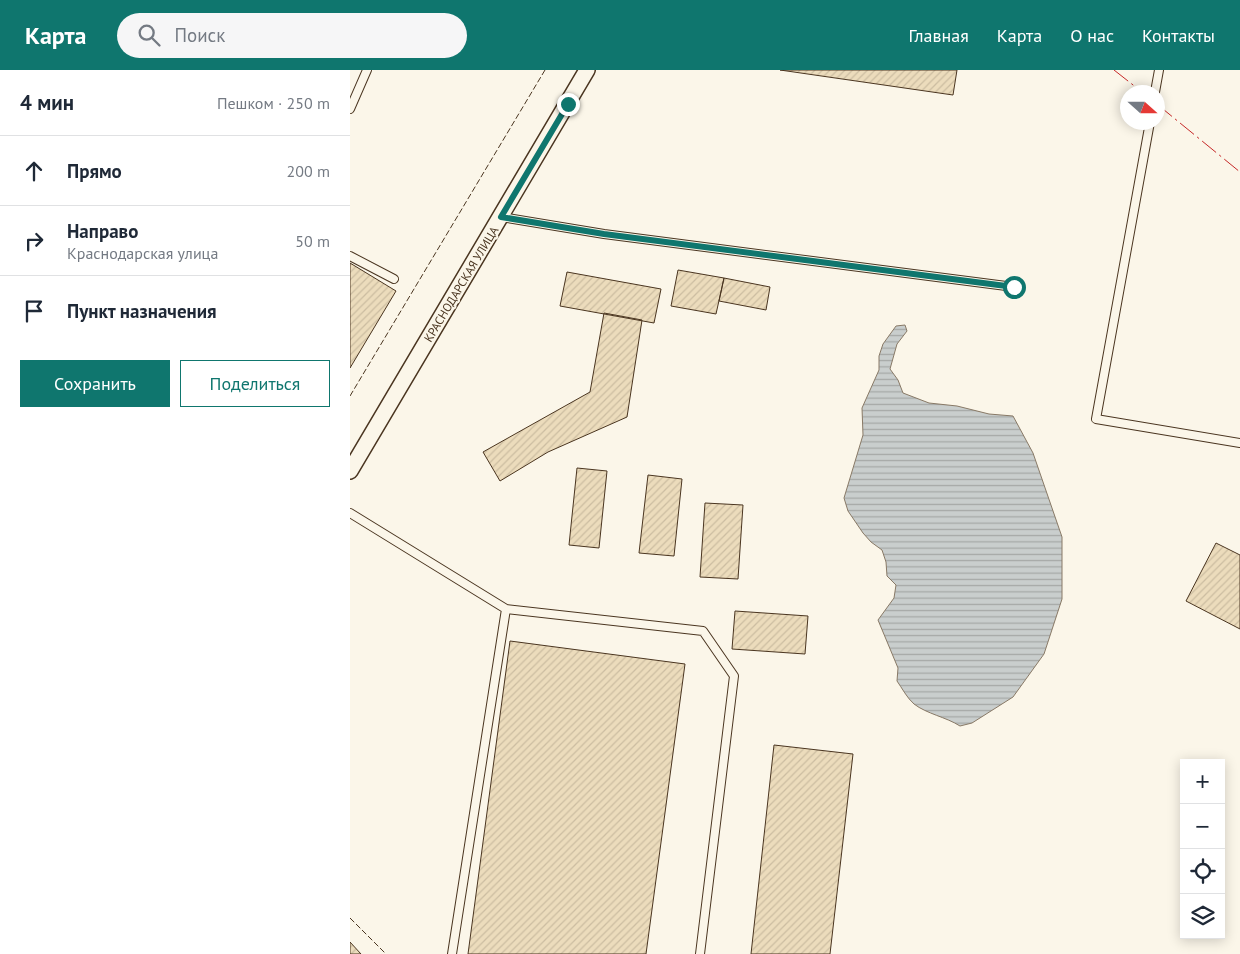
<!DOCTYPE html>
<html lang="ru">
<head>
<meta charset="utf-8">
<style>
  :root { --surface:#fff; --page:#f6f6f7; --text:#1f2937; --muted:#747a83; --line:#e0e1e3; --accent:#0f766e }
  body { margin:0; font-family:"PT Sans",sans-serif; background:var(--page); color:var(--text) }
  .controls { position:absolute; right:15px; bottom:15px; display:grid; overflow:hidden; border-radius:0px; box-shadow:0 2px 12px #0003 }
  .controls button { width:45px; height:45px; display:grid; place-items:center; padding:0; border:0; border-bottom:1px solid var(--line); background:var(--surface); color:var(--text); font:25px sans-serif }
  .compass { position:absolute; left:770px; top:15px; width:45px; height:45px; border-radius:50%; background:var(--surface); box-shadow:0 2px 12px #0003; rotate:111deg }
  .stop { position:absolute; width:15px; height:15px; margin:-11px; border:4px solid #0f766e; border-radius:50%; background:#fff }
  .stop.end { background:#0f766e; border-color:#fff; box-shadow:0 1px 5px #0008 }
  .list { margin:0; padding:0; list-style:none }
  h2 { display:flex; justify-content:space-between; align-items:center; height:65px; margin:0; padding:0 20px; font-size:21px }
  h2 small { font-size:16px; font-weight:400; color:var(--muted) }
  .list li { display:grid; grid-template-columns:32px 1fr auto; gap:15px; align-items:center; box-sizing:border-box; height:70px; padding:0 20px; border-top:1px solid var(--line) }
  .list b { display:block; font-size:19px; white-space:nowrap }
  .list p { margin:0; font-size:16px; white-space:nowrap; color:var(--muted) }
  .list em { font-size:16px; font-style:normal; color:var(--muted) }
  .actions { display:flex; gap:10px; padding:15px 20px }
  .actions a { flex:1; padding:11px 0; border:1px solid var(--accent); border-radius:0px; text-align:center; font-size:18px; color:var(--accent) }
  .actions .main { background:var(--accent); color:#fff }
  .icon { flex:none; width:28px; height:28px; fill:none; stroke:currentColor; stroke-width:2; stroke-linecap:round; stroke-linejoin:round }
  .map { position:relative; flex:none; width:890px; height:884px; overflow:hidden }
  header { display:flex; align-items:center; gap:30px; box-sizing:border-box; height:70px; padding:0 25px; background:var(--accent); color:#fff }
  header strong { font-size:24px }
  nav { display:flex; gap:28px; margin-inline-start:auto; font-size:18px }
  .search { width:350px; height:45px; background:var(--page); display:flex; align-items:center; gap:12px; box-sizing:border-box; padding:0 18px; border-radius:28px; color:var(--muted); font-size:19px }
  main { display:flex }
  aside { flex:1; background:var(--surface) }
  .map>svg:first-child { display:block }
  .water { fill:url(#water-rules); stroke:#887966 }
  .building { fill:url(#building-hatch); stroke:#4a3520 }
  .lines { fill:none; stroke-linecap:round; stroke-linejoin:round }
  .service-casing { stroke:#4a3520; stroke-width:10 }
  .minor-casing { stroke:#4a3520; stroke-width:18 }
  .service { stroke:#fbf6e9; stroke-width:8 }
  .minor { stroke:#fbf6e9; stroke-width:15 }
  .fence { stroke:#4a3520; stroke-width:1; stroke-dasharray:6 2.5; stroke-linecap:butt }
  .power { stroke:#c62828; stroke-width:1; stroke-dasharray:18 4 2.5 4; stroke-linecap:butt }
  .route { stroke:#0f766e; stroke-width:6 }
  .labels { text-anchor:middle; dominant-baseline:central; stroke-width:4; stroke-linejoin:round; paint-order:stroke }
  .street-label { font-size:12px; fill:#4a3520; stroke:#fbf6e9 }
</style>
</head>
<body>
<header>
<strong>Карта</strong>
<div class="search"><svg class="icon" aria-label="search" viewBox="0 0 24 24"><circle cx="10" cy="10" r="6"/><path d="M15 15l6 6"/></svg>Поиск</div>
<nav><a>Главная</a><a>Карта</a><a>О нас</a><a>Контакты</a></nav>
</header>
<main>
<aside>
<h2>4 мин<small>Пешком · 250 m</small></h2>
<ul class="list">
<li><svg class="icon" aria-label="ahead" viewBox="0 0 24 24"><path d="M12 20V5M6 11l6-6 6 6"/></svg><div><b>Прямо</b></div><em>200 m</em></li>
<li><svg class="icon" aria-label="right" viewBox="0 0 24 24"><path d="M7 20v-9h11M14 6l5 5-5 5"/></svg><div><b>Направо</b><p>Краснодарская улица</p></div><em>50 m</em></li>
<li><svg class="icon" aria-label="arrive" viewBox="0 0 24 24"><path d="M6 21V4h12l-3 4 3 4H6"/></svg><div><b>Пункт назначения</b></div></li>
</ul>
<div class="actions"><a class="main">Сохранить</a><a>Поделиться</a></div>
</aside>
<div class="map">
<svg width="890" height="884" viewBox="0 0 890 884">
  <defs>
    <pattern id="water-rules" width="6" height="5" patternUnits="userSpaceOnUse" patternTransform="scale(1.25)"><rect width="6" height="5" fill="#c9cecd"/><path d="M0 2.5h6" fill="none" stroke="#a5a8a6"/></pattern>
    <pattern id="building-hatch" width="6" height="6" patternUnits="userSpaceOnUse" patternTransform="scale(1.25)"><rect width="6" height="6" fill="#ecdcbc"/><path d="M-1 1l2-2M0 6l6-6M5 7l2-2" fill="none" stroke="#ccbda1"/></pattern>
  </defs>
  <rect width="100%" height="100%" fill="#fbf6e9"/>
  <path class="water" d="M555 255 557 261 547 274 540 299 548 310 553 323 579 333 607 336 639 344 663 346 683 383 712 467V529L694 584 663 627 622 653 610 656C596 647 577 644 564 634 557 628 552 618 547 611L548 598 528 550 544 528 546 515 537 506 536 492 532 480 521 472 513 463 498 441 494 428 513 365 512 338 529 300V286L533 274 546 256Z"/>
  <path class="building" d="M430 0H607L603 25Z
    M0 193 46 221 0 298Z
    M328 200 374 208 366 244 321 236Z
    M217 202 311 219 304 253 210 236Z
    M374 208 420 217 416 240 369 231Z
    M254 243 292 250 277 347 198 382 150 411 133 382 240 322Z
    M227 398 257 401 249 478 219 475Z
    M298 405 332 409 324 486 289 483Z
    M355 433 393 435 388 509 350 507Z
    M866 473 890 485V559L836 531Z
    M385 541 458 546 455 584 382 579Z
    M160 571 335 594 296 884H118Z
    M424 675 503 684 480 884H401Z
    M0 872 11 884H0Z"/>
  <g class="lines">
    <g class="service-casing">
      <path id="service" d="M805 22 809 0
        M0 39 17 0
        M800 52 746 349 890 373
        M151 147 254 164 664 217
        M0 186 44 209
        M0 443 156 539 353 561 384 606 350 884
        M102 884 156 539"/>
    </g>
    <g class="minor-casing">
      <path id="minor" d="M0 401 237 0"/>
    </g>
    <use href="#service" class="service"/>
    <use href="#minor" class="minor"/>
    <path class="fence" d="M0 326 195 0
      M0 848 36 884"/>
    <path class="power" d="M764 0 792 22
      M808 35 890 102"/>
  </g>
  <g class="lines">
    <path class="route" d="M218 34 151 147 254 164 664 217"/>
  </g>
  <g class="labels">
    <g class="street-label">
      <text transform="translate(111 214) rotate(-59)">КРАСНОДАРСКАЯ УЛИЦА</text>
    </g>
  </g>
</svg>
<div class="controls">
<button>+</button>
<button>−</button>
<button><svg class="icon" aria-label="locate" viewBox="0 0 24 24"><circle cx="12" cy="12" r="6"/><path d="M12 2v4M12 18v4M2 12h4M18 12h4"/></svg></button>
<button><svg class="icon" aria-label="layers" viewBox="0 0 24 24"><path d="M12 4l9 5-9 5-9-5zM3 14l9 5 9-5"/></svg></button>
</div>
<svg class="compass" viewBox="-18 -18 36 36"><path d="M0-13l5 13h-10z" fill="#e53935"/><path d="M0 13l5-13h-10z" fill="#747a83"/></svg>
<div class="stop" style="left:664px;top:217px"></div>
<div class="stop end" style="left:218px;top:34px"></div>
</div>
</main>
</body>
</html>
